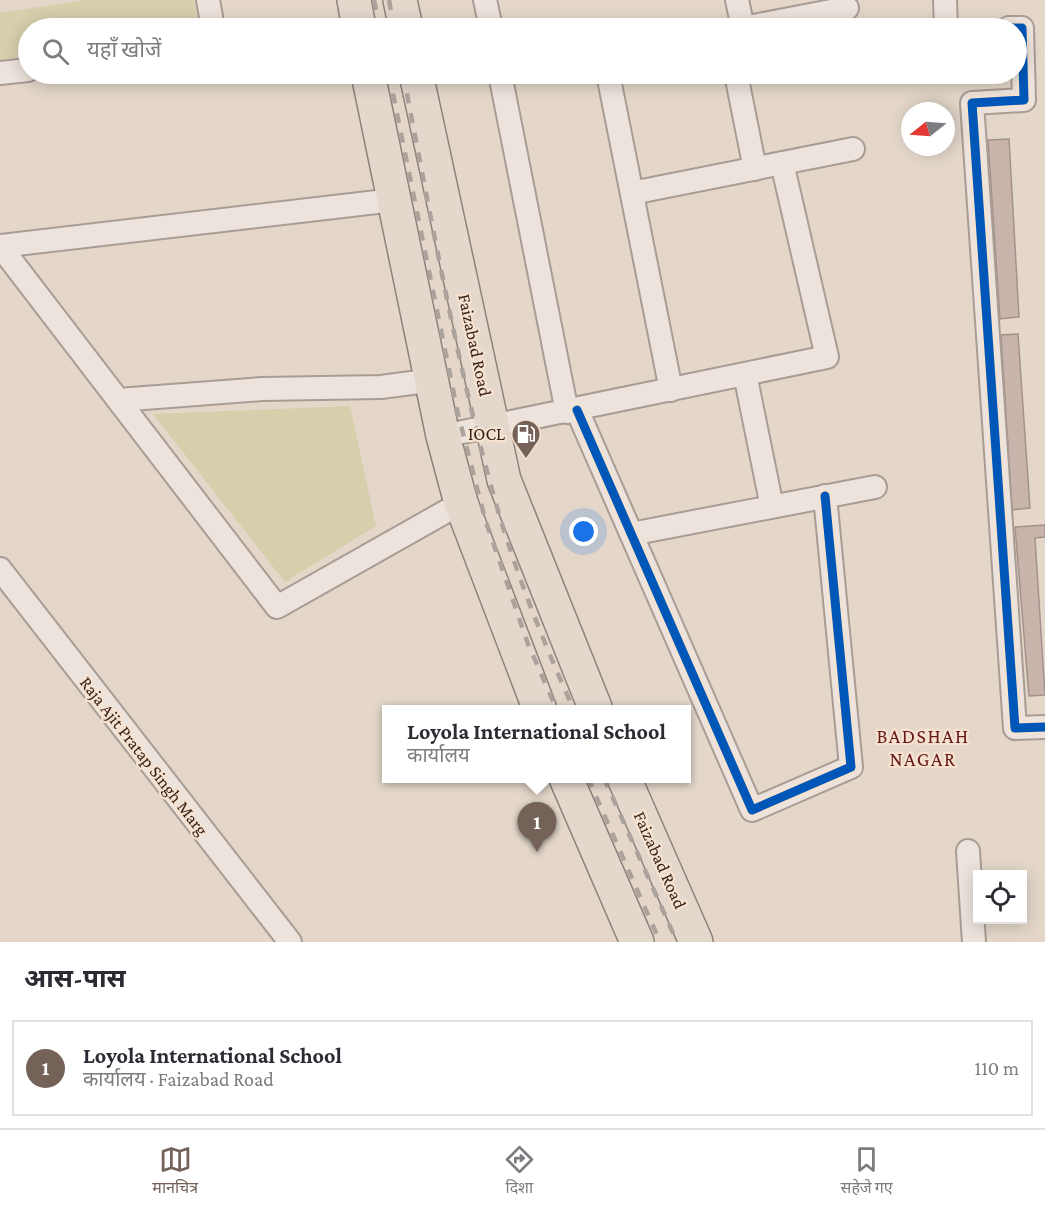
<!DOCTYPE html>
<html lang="hi">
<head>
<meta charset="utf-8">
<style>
  :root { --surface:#fff; --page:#f2f2f3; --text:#2b2b33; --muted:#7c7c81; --line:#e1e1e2; --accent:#746259 }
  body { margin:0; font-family:"Crimson Pro","Noto Sans Devanagari",serif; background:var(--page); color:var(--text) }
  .controls { position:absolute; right:18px; bottom:18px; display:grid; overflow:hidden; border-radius:0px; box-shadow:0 3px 15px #0003 }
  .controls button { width:54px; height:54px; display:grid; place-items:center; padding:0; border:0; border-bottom:2px solid var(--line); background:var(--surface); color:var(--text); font:30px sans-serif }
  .compass { position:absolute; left:901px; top:102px; width:54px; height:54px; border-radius:50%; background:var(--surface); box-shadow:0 3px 15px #0003; rotate:253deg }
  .you { position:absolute; left:584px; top:532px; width:21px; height:21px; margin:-15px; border:4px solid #fff; border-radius:50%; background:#1a73e8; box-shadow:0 0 0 9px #1a73e833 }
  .badge { display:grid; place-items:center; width:39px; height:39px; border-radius:50%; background:var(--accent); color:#fff; font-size:20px; font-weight:700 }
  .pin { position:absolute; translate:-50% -50px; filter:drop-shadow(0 2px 3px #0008) }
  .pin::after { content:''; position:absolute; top:32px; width:21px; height:18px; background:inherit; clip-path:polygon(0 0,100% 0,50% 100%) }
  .popup { position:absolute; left:382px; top:705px; width:309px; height:78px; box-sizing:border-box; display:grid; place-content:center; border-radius:0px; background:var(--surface); filter:drop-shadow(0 2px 4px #0005); font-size:20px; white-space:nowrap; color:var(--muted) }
  .popup b { font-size:22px; color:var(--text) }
  .popup::after { content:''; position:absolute; left:50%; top:100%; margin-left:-12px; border:12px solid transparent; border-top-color:var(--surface) }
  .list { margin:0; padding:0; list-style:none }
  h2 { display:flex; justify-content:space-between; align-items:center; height:78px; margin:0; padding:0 24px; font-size:26px }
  h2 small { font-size:20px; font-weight:400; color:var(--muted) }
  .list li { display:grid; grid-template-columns:39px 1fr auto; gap:18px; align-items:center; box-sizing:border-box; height:96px; margin:0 12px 12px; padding:0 12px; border:2px solid var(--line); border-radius:0px }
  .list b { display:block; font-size:22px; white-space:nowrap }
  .list p { margin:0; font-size:20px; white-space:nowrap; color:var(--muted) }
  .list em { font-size:20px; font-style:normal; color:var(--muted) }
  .icon { flex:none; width:33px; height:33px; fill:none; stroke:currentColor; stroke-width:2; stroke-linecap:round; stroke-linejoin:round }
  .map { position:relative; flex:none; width:1045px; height:942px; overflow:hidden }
  .search { position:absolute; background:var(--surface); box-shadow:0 3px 15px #0003; left:18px; right:18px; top:18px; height:66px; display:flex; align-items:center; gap:15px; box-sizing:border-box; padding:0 21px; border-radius:33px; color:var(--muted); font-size:22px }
  .sheet { height:186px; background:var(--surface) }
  nav { display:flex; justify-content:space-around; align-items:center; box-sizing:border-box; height:84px; border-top:2px solid var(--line); background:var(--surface); font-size:16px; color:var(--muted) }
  nav a { display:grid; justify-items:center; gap:3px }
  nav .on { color:var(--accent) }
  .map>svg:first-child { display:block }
  .green { fill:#d7ceac }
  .building { fill:#c8b4ab; stroke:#a4928a; stroke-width:1.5 }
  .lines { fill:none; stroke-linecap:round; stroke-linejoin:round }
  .street-casing { stroke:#a99c94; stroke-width:26 }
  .primary-casing { stroke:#8e827a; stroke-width:36 }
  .street { stroke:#ece4dc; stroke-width:22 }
  .primary { stroke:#e4d8cd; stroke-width:33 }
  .rail { stroke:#aba29c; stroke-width:4.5; stroke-dasharray:10 10; stroke-linecap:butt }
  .cycleway-casing { stroke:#f6e2cf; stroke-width:13 }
  .cycleway { stroke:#0057b8; stroke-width:9 }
  .labels { text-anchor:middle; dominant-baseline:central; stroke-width:4.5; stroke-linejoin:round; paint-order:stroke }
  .street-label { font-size:18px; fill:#37231c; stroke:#f6e2cf }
  .poi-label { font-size:18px; fill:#37231c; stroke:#f6e2cf; text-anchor:end }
  .neighbourhood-label { font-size:20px; letter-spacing:1.5px; fill:#651a1b; stroke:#f6e2cf }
</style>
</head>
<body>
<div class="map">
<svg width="1045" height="942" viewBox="0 0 1045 942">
  <rect width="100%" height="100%" fill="#e4d7ca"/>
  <path class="green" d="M84 0H194L199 28H28V57L0 60V13Z
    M350 406 376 526 285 582 153 414Z"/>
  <path class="building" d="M1009 139 1019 317 1000 319 988 140Z
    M1018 334 1030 508 1012 510 1001 335Z
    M1045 525V537L1035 538 1045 695 1029 696 1015 527Z"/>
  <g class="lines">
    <g class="street-casing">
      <path id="street" d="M208 0 213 28
        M485 0 491 28
        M737 0 743 28
        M945 0 946 28
        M743 28 847 8
        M1009 28H1022L1024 100 972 103 1015 728 1045 727
        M0 73 28 70
        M500 74 567 412
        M608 74 671 390
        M736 74 755 169
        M632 193 853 149
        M0 246 277 607 461 503
        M0 246 394 200
        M745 374 772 507
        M118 400 262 389 381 387 434 380
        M577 410 752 810 851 767 825 496
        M443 436 827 357 782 163
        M631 534 875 487
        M0 569 290 942
        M968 851 974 942"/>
    </g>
    <g class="primary-casing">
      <path id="primary" d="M354 0 359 28
        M400 0 406 28
        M368 74 443 436 461 503 540 710
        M416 74 504 480 596 710
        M566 778 637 942
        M624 778 696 942"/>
    </g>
    <use href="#street" class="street"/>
    <use href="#primary" class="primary"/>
    <path class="rail" d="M374 0 380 28
      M389 0 394 28
      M389 74 458 414 485 519 528 644 557 710
      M403 74C432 220 457 370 499 514 519 581 545 646 574 710
      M588 778 660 942
      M604 778 677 942"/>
    <g class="cycleway-casing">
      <path id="cycleway" d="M1009 28H1022L1024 100 972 103 1015 728 1045 727
        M577 410 752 810 851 767 825 496"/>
    </g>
    <use href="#cycleway" class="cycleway"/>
  </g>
  <defs>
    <g id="fuel-pin" transform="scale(1.5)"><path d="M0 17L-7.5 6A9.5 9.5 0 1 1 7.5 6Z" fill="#746259" stroke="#f6e2cf"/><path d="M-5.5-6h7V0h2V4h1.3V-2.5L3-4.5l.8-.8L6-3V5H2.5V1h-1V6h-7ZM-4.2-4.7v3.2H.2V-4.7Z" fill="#fff"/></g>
  </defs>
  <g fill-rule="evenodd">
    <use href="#fuel-pin" x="526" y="434"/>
  </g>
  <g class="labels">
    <g class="street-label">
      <text transform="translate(475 345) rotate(78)">Faizabad Road</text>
      <text transform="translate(144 756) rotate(52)">Raja Ajit Pratap Singh Marg</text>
      <text transform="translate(660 860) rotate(66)">Faizabad Road</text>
    </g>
    <g class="poi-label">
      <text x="505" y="434">IOCL</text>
    </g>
    <g class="neighbourhood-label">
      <text x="923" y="736">BADSHAH<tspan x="923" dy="23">NAGAR</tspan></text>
    </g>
  </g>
</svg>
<div class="controls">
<button><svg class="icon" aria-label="locate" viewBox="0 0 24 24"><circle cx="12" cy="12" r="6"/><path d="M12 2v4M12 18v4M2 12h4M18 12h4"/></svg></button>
</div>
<svg class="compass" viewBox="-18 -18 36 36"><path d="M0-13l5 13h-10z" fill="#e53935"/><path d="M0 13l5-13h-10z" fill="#7c7c81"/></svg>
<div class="you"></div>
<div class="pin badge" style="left:537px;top:852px">1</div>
<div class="popup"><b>Loyola International School</b>कार्यालय</div>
<div class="search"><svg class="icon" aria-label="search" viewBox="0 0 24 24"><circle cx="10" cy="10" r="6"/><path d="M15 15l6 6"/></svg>यहाँ खोजें</div>
</div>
<section class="sheet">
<h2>आस-पास<small></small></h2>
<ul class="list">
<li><span class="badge">1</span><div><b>Loyola International School</b><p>कार्यालय · Faizabad Road</p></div><em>110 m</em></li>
</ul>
</section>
<nav>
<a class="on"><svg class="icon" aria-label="map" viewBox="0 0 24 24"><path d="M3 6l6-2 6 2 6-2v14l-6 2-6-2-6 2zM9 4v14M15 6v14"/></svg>मानचित्र</a>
<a><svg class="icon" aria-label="directions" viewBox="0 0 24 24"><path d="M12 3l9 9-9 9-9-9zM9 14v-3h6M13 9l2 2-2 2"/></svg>दिशा</a>
<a><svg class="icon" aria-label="saved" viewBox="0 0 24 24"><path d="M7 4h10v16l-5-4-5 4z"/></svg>सहेजे गए</a>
</nav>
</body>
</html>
